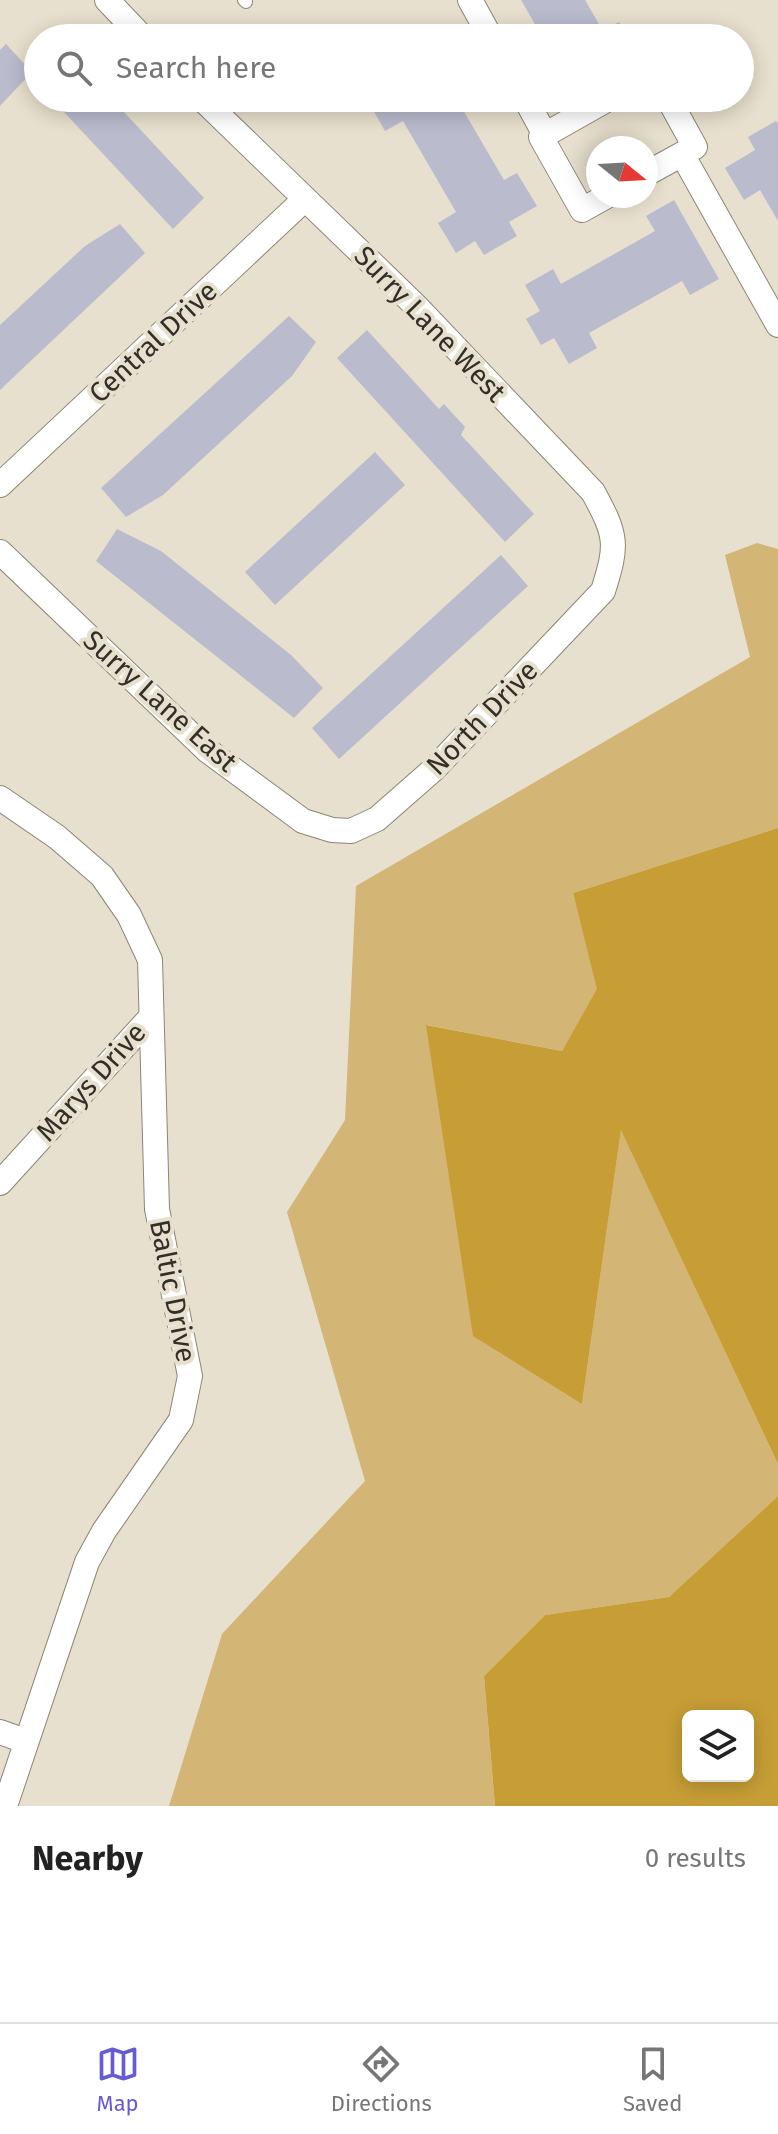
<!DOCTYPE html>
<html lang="en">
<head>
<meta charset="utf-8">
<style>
  :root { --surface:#fff; --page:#f2f2f2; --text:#222; --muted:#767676; --line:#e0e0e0; --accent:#655bd4 }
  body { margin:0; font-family:"Fira Sans",sans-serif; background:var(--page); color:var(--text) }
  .controls { position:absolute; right:24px; bottom:24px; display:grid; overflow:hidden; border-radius:12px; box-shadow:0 4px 20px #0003 }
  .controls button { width:72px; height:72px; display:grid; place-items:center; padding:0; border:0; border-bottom:2px solid var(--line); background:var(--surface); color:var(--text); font:40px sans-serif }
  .compass { position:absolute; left:586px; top:136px; width:72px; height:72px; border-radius:50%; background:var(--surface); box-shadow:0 4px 20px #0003; rotate:108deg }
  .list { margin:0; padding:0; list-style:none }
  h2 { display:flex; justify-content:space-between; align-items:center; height:104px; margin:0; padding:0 32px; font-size:34px }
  h2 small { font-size:26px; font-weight:400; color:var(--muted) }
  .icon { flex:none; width:44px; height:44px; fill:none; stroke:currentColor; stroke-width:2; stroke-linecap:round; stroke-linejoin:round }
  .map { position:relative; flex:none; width:778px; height:1806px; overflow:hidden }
  .search { position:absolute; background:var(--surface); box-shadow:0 4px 20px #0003; left:24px; right:24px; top:24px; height:88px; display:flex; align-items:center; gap:20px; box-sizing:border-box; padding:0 28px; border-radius:44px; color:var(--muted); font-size:30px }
  .sheet { height:216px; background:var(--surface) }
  nav { display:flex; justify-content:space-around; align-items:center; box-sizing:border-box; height:112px; border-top:2px solid var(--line); background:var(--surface); font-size:22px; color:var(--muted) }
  nav a { display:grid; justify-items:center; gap:4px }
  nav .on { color:var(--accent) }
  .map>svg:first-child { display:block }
  .green { fill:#d3b676 }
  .forest { fill:#c79e36; fill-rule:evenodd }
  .building { fill:#babbcd }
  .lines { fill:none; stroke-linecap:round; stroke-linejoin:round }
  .lane-casing { stroke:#8d8575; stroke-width:14 }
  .street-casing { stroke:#8d8575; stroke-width:26 }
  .lane { stroke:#fff; stroke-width:12 }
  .street { stroke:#fff; stroke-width:24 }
  .labels { text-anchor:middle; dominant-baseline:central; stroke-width:8; stroke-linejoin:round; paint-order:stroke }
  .street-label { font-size:28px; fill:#322f28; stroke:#e8e0ce }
</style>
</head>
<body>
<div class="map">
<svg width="778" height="1806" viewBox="0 0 778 1806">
  <rect width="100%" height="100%" fill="#e8e0ce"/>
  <path class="green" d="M757 543 778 549V828L573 893 598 989 562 1051 427 1025 582 1404 621 1129 778 1464V1496L669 1597 545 1615 484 1676 495 1806H169L222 1634 365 1481 287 1212 345 1120 356 886 750 657 725 555Z"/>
  <path class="forest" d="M778 828V1464L621 1130 582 1404 473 1336 426 1025 562 1051 597 989 573 893Z
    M778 1496V1806H495L484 1676 545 1615 669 1597ZM688 1716H748V1776H688Z"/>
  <path class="building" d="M521 0H585L603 31 619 22 628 38H543Z
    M6 44 32 72 0 106V50Z
    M51 98H111L204 198 173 229Z
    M372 98H456L504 180 517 173 537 206 509 222 517 236 484 255 475 241 456 253 438 223 456 212 403 121 385 131 368 101Z
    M776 121 778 124V221L760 190 744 200 725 168 755 150 748 137Z
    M674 200 719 279 690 295 682 281 589 333 597 348 569 364 554 338 541 345 526 319 540 311 525 285 553 269 561 284 655 231 646 216Z
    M120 224 145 253 0 390V325L85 246Z
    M289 316 316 342 292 376 163 495 126 517 101 488Z
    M367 330 439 409 444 404 465 427 461 435 534 514 505 542 337 358Z
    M375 452 405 485 275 605 245 572Z
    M117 529 161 551 291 655 323 688 294 718 96 561Z
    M501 555 528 586 339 759 312 728Z"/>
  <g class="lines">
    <g class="lane-casing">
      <path id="lane" d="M244 0 246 2"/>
    </g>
    <g class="street-casing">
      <path id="street" d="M107 0 143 38
        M470 0 491 38
        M525 98 545 135
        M682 154 778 325
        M646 174 695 147 668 98
        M607 196 582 210 541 137 610 98
        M0 485 305 199
        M0 552 208 751 303 821 332 830 351 831 377 819 434 769 603 591C618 544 617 536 593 492L416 306 201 98
        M0 798 57 837 102 876 129 915 150 960 157 1209 190 1376 181 1420 104 1531 87 1562 5 1806
        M0 1183 151 1017
        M0 1732 25 1741"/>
    </g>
    <use href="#lane" class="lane"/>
    <use href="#street" class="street"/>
  </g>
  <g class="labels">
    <g class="street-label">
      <text transform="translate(430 324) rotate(46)">Surry Lane West</text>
      <text transform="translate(153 342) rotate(-43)">Central Drive</text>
      <text transform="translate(160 701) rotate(42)">Surry Lane East</text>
      <text transform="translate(482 718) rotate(-46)">North Drive</text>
      <text transform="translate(91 1082) rotate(-48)">Marys Drive</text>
      <text transform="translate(173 1291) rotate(79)">Baltic Drive</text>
    </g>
  </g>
</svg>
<div class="controls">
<button><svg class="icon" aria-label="layers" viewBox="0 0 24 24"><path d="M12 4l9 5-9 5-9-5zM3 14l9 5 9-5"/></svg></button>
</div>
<svg class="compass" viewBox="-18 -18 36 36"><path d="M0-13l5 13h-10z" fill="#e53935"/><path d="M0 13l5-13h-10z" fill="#767676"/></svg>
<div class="search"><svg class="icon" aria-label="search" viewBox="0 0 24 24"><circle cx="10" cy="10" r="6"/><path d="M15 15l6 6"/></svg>Search here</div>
</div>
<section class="sheet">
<h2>Nearby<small>0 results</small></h2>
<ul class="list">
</ul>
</section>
<nav>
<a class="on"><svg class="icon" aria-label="map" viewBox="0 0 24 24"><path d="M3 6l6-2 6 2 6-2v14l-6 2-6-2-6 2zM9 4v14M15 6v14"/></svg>Map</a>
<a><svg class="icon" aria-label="directions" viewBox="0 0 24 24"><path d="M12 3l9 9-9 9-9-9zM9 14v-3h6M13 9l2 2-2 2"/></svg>Directions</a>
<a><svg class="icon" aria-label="saved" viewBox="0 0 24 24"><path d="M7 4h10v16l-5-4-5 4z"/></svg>Saved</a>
</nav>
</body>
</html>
